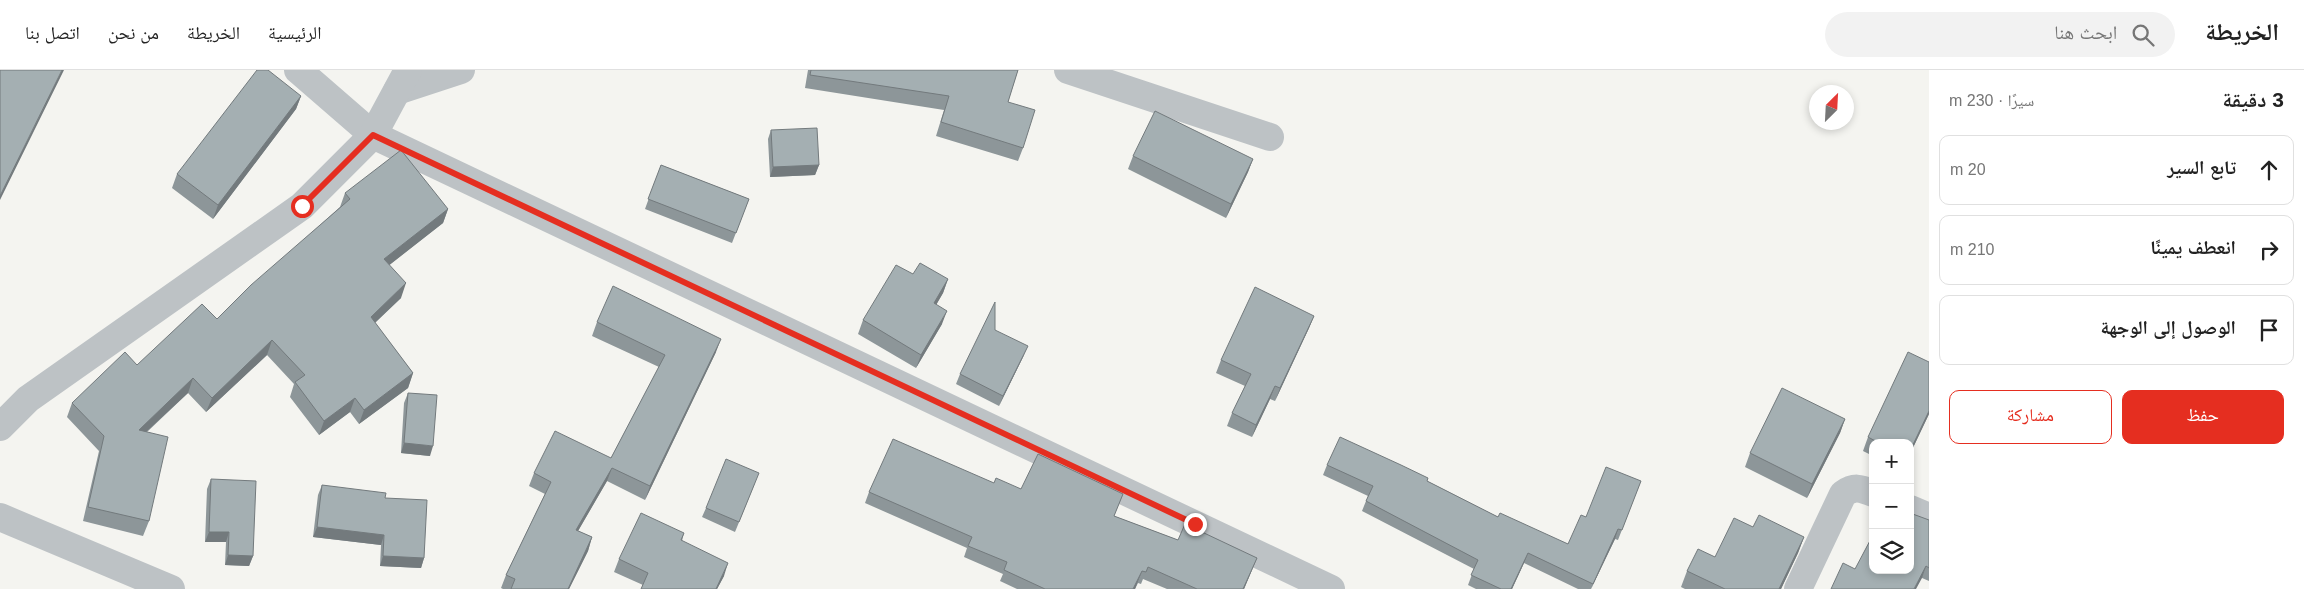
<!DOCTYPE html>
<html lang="ar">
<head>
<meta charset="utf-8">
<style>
  :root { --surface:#fff; --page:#f2f2f2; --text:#222; --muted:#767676; --line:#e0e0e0; --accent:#e52e20 }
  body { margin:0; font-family:Arial,"Noto Naskh Arabic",sans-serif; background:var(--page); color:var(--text); direction:rtl }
  .controls { position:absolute; right:15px; bottom:15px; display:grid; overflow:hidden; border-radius:10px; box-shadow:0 2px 8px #0003 }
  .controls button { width:45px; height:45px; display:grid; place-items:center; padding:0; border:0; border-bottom:1px solid var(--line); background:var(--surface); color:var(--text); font:25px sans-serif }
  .compass { position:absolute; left:1809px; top:15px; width:45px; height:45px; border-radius:50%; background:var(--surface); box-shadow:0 2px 8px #0003; rotate:24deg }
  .stop { position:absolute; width:15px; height:15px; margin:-11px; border:4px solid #e52e20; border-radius:50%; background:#fff }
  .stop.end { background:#e52e20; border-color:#fff; box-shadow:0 1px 5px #0008 }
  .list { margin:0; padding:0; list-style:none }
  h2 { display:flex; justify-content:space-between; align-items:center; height:65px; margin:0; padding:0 20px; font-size:21px }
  h2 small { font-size:16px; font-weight:400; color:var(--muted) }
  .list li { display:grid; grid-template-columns:32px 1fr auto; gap:15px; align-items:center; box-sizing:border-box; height:70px; margin:0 10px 10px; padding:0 10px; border:1px solid var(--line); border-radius:10px }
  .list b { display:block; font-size:19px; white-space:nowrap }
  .list em { font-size:16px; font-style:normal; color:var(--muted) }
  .actions { display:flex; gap:10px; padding:15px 20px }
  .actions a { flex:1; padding:11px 0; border:1px solid var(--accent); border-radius:10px; text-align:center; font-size:18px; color:var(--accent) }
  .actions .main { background:var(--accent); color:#fff }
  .icon { flex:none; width:28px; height:28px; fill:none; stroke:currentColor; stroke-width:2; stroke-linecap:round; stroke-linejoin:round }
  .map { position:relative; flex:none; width:1929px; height:519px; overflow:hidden; direction:ltr }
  header { display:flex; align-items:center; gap:30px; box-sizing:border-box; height:70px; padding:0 25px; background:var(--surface); border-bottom:1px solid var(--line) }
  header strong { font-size:24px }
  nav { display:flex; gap:28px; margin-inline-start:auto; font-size:18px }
  .search { width:350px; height:45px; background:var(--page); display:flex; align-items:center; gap:12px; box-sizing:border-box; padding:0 18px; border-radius:28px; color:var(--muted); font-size:19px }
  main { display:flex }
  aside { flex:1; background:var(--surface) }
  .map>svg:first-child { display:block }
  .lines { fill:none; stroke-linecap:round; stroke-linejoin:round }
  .minor { stroke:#bdc2c5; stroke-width:28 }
  .tertiary { stroke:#bdc2c5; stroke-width:28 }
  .wall { fill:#8d9699 }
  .shaded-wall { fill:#737a7d }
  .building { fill:#a4afb2; stroke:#737a7d }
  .route { stroke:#e52e20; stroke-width:6 }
</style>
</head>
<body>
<header>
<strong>الخريطة</strong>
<div class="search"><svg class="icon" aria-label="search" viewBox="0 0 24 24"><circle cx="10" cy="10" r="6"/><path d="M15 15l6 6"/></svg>ابحث هنا</div>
<nav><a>الرئيسية</a><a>الخريطة</a><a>من نحن</a><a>اتصل بنا</a></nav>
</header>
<main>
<aside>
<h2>3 دقيقة<small>سيرًا · 230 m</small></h2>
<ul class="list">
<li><svg class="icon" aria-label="ahead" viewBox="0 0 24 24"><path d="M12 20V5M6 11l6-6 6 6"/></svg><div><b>تابع السير</b></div><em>20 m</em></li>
<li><svg class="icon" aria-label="right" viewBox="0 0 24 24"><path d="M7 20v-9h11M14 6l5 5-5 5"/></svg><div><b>انعطف يمينًا</b></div><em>210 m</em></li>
<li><svg class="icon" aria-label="arrive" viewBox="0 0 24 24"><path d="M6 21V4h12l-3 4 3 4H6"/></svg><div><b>الوصول إلى الوجهة</b></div></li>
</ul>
<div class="actions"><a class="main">حفظ</a><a>مشاركة</a></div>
</aside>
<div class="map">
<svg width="1929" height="519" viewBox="0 0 1929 519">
  <rect width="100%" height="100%" fill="#f4f4f0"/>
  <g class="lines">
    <path class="minor" d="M298 0 373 65 1331 519
      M1068 0 1270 67
      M397 21 461 0
      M1910 439 1929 447
      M0 447 171 519
      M1798 519 1843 424C1854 416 1860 418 1873 423"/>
    <path class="tertiary" d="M0 357 28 329 302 136 373 65 408 0"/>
  </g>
  <path class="wall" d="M808 0H1018L1008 32 1023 78 1018 91 936 66 944 40 805 18Z
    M301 26 296 39 213 149 172 118 177 104Z
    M771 60 819 95 815 105 770 107 768 69Z
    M1133 86 1253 89 1248 102 1226 148 1128 99Z
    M661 95 749 129 732 173 645 139Z
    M345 123 448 139 443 153 389 195 401 228 375 253 413 303 408 318 359 354 350 342 319 365 290 327 294 314 267 285 206 342 188 323 147 362 149 451 143 466 83 451 99 381 67 347 72 333 217 249 340 137Z
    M913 204 948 209 943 223 936 235 942 254 916 298 858 264 863 250Z
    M1314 246 1309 258 1275 331 1270 329 1252 367 1227 356 1232 343 1245 316 1216 303 1221 290Z
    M597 252 716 282 645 430 607 411 578 461 592 467 588 481 569 519H503L501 518 506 505 545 424 529 416 534 403 611 388 659 297 592 266Z
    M1024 285 999 336 956 314 960 304Z
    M1929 292V344L1910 384V373H1873V386L1863 381 1868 367Z
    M408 323 430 386 401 383 404 333Z
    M1845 349 1840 363 1807 428 1745 397 1750 383Z
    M1327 395 1427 411 1498 447 1568 474 1586 447 1641 411 1618 470 1615 469 1591 519H1578L1524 493 1512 519H1476L1468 515 1474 499 1362 441 1368 426 1323 405Z
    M211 409 253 486 249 496 225 495 226 472H205L207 419Z
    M755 413 735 462 702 447 706 438Z
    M994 413 1021 419 1123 424 1114 446 1178 470 1257 488 1244 519H1167L1143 509 1141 514 1138 513 1135 519H1017L1000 511 1003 504 964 487 967 478 865 433 869 422Z
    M322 415 385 428 424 488 421 498 380 496 381 475 313 467 318 425Z
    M1927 450H1929V511L1922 508 1855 499Z
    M1753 457 1804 467 1798 483 1781 519H1685L1681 517 1687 501 1715 487Z
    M684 463 682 471 724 506 717 519H641L643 515 614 502 619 489Z"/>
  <path class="shaded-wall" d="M62 0H64L0 130V126Z
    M301 26 296 39 213 149 218 135Z
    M1253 89 1248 102 1226 148 1231 134Z
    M819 95 815 105 770 107 773 97Z
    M448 139 443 153 378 204 384 189Z
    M948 209 943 223 929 247 934 233Z
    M406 213 401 228 365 262 371 247Z
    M947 241 942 254 916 298 921 285Z
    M1314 246 1309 258 1275 331 1280 318Z
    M721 269 716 282 645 430 650 416Z
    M272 270 267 285 206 342 212 328Z
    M1028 276 1024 285 999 336 1003 326Z
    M413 303 408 318 359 354 364 340Z
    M193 308 188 323 133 374 139 360Z
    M1275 316 1270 329 1252 367 1256 355Z
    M355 328 350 342 319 365 324 351Z
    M1929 341V344L1910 384V381Z
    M1845 349 1840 363 1807 428 1812 414Z
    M404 373 433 376 430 386 401 383Z
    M612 398 607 411 571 473 576 460Z
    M317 457 384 465 381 475 313 467Z
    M1618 459 1615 469 1591 519 1593 514Z
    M209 462H229L226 472H205Z
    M592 467 588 481 569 519H568Z
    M1804 467 1798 483 1781 519H1779Z
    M1528 483 1524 493 1512 519H1511Z
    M228 485 253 486 249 496 225 495Z
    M383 486 424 488 421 498 380 496Z
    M1257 488 1244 519H1243Z
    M728 493 724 506 717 519H716Z
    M1926 496 1922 508 1916 519H1914Z
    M1142 501 1135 519H1133Z"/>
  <path class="building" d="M0 0H62L0 126Z
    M257 0H268L301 26 218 135 177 104Z
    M811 0H1018L1008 32 1035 40 1023 78 941 52 949 26 810 5Z
    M1155 41 1253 89 1231 134 1133 86Z
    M817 58 819 95 773 97 771 60Z
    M401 80 448 139 384 189 406 213 371 247 413 303 364 340 355 328 324 351 295 312 305 305 272 270 212 328 193 308 139 360 168 367 149 451 88 437 104 366 72 333 125 282 137 295 202 234 217 249 251 215 350 129 345 123Z
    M661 95 749 129 736 163 648 129Z
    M920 193 948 209 934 233 947 241 921 285 863 250 896 195 913 204Z
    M613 216 721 269 650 416 612 398 576 460 592 467 568 519H511L515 509 506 505 551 412 534 403 555 361 611 388 665 285 597 252Z
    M1255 217 1314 246 1280 318 1275 316 1256 355 1232 343 1251 304 1221 290Z
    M995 232V260L1028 276 1003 326 960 304Z
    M1908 282 1929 292V341L1910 381V373H1879L1868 367Z
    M1782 318 1845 349 1812 414 1750 383Z
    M408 323 437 325 433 376 404 373Z
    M1340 367 1401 395 1428 408 1427 411 1498 447 1500 443 1568 474 1581 445 1586 447 1606 397 1641 411 1622 460 1618 459 1593 514 1528 483 1511 519H1501L1471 505 1478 490 1366 431 1373 416 1327 395Z
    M893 369 994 413 996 408 1021 419 1038 384 1123 424 1114 446 1178 470 1185 454 1257 488 1243 519H1197L1148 497 1146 502 1142 501 1133 519H1045L1004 500 1007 492 968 476 972 467 869 422Z
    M726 389 759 403 739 452 706 438Z
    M211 409 256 411 253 486 228 485 229 462H209Z
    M322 415 386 423 385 428 427 430 424 488 383 486 384 465 317 457Z
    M641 443 684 463 681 470 728 493 716 519H641L648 503 619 489Z
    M1910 443 1929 450V498L1926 496 1914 519H1831L1843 493 1855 499 1873 465V500H1910Z
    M1759 445 1804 467 1779 519H1725L1687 501 1698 479 1715 487 1734 448 1753 457Z"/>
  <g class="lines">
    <path class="route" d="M302 136 373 65 1195 454"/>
  </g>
</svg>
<div class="controls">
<button>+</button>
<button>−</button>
<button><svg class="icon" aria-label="layers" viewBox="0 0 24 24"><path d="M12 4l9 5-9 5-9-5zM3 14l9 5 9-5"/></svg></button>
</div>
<svg class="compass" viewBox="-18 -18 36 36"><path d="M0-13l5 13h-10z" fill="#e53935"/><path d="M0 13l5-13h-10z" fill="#767676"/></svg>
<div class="stop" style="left:302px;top:136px"></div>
<div class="stop end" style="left:1195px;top:454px"></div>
</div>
</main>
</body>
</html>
